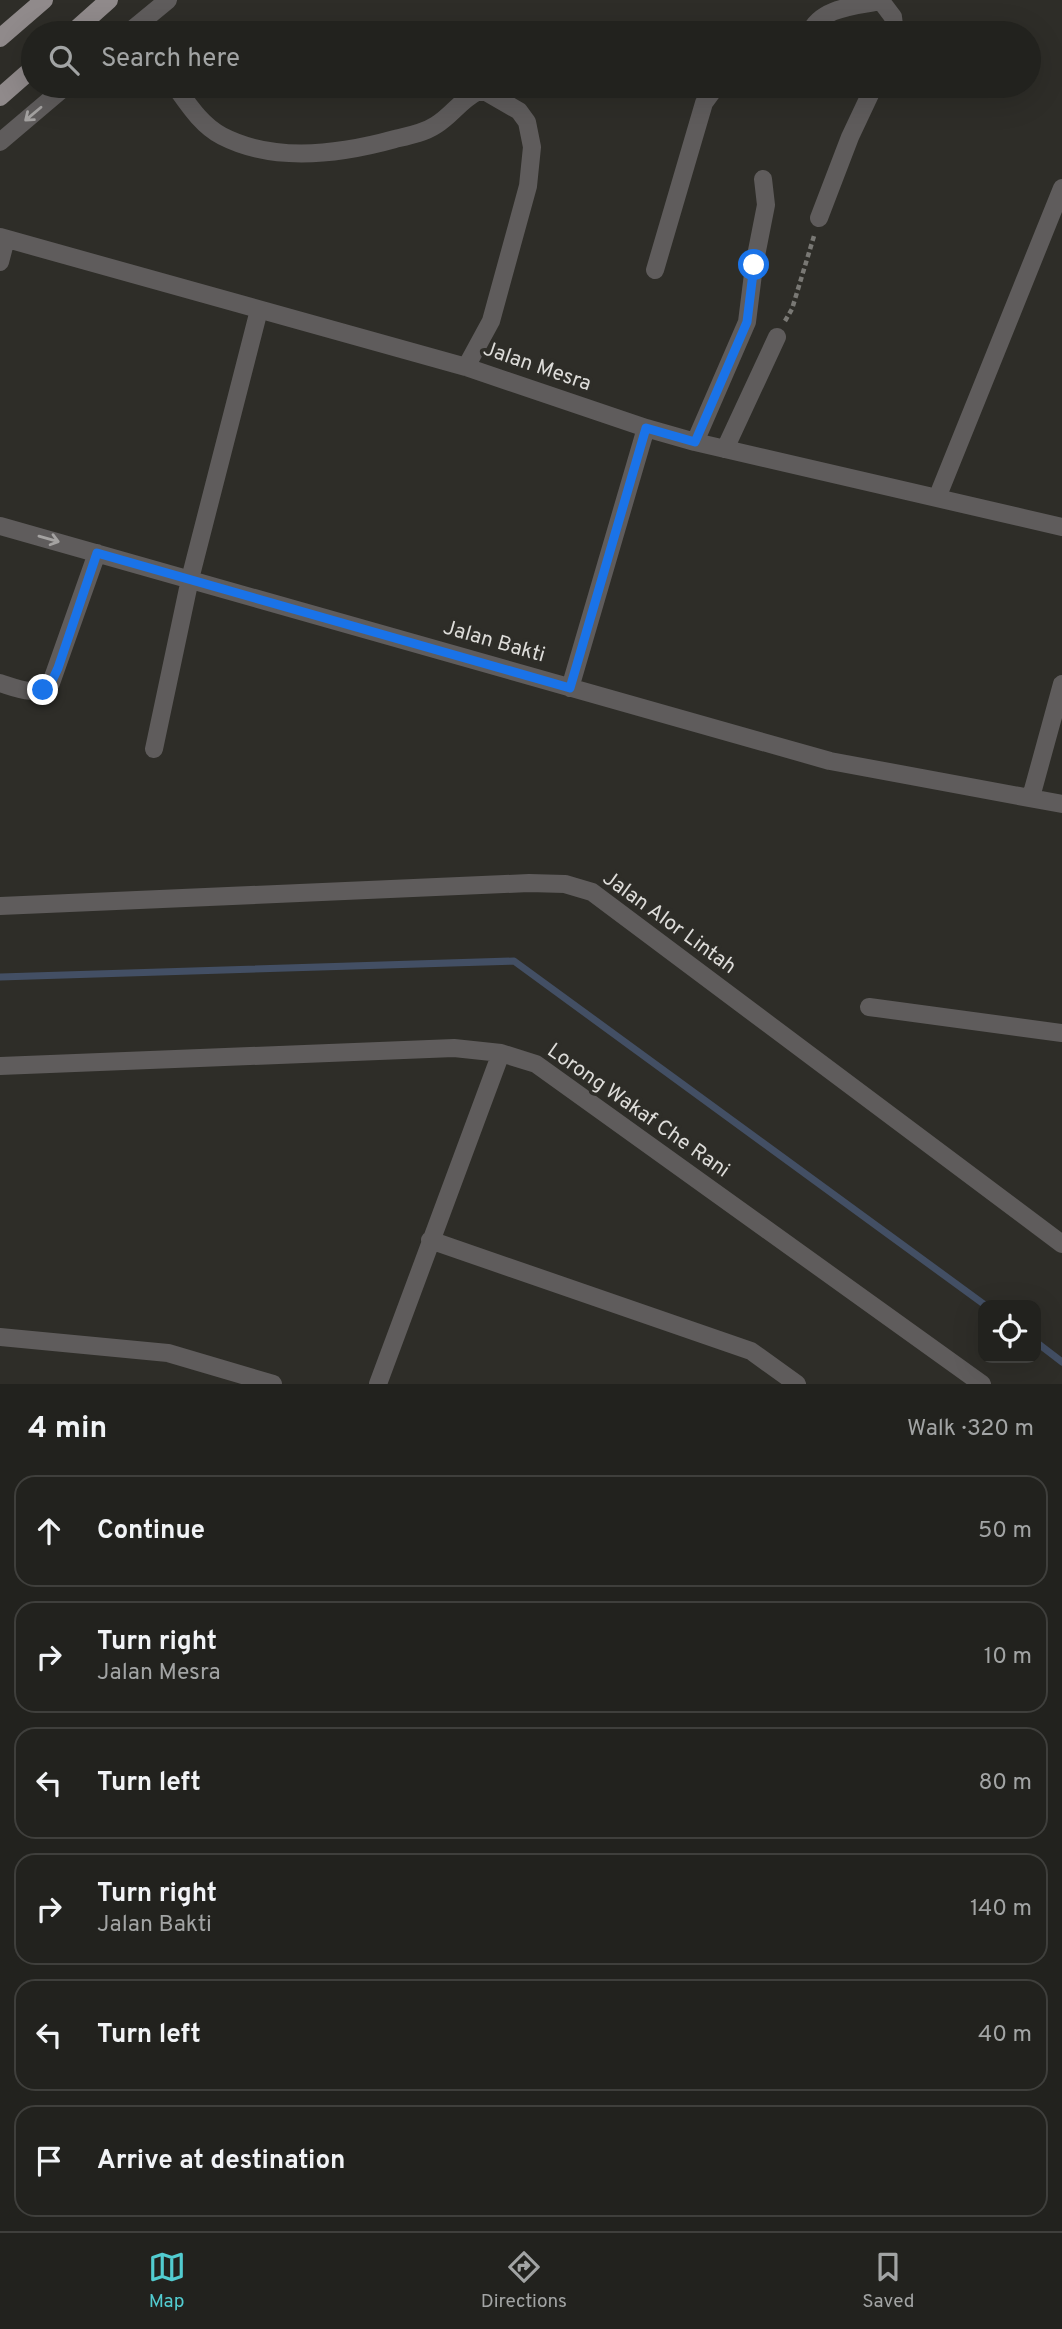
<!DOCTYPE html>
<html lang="en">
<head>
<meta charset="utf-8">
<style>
  :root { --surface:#22221e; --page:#2e2f2b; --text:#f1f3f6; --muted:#a2a4a4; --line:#3f3f3c; --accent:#52ccd0 }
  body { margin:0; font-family:Overpass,sans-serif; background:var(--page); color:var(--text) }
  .controls { position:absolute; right:21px; bottom:21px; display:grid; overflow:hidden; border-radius:14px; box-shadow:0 7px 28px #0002 }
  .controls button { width:63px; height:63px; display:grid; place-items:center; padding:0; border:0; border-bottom:2px solid var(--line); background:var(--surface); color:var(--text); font:35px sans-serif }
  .stop { position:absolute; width:21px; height:21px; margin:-16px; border:5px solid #1a73e8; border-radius:50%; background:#fff }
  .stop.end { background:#1a73e8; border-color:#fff; box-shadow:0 2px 7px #0008 }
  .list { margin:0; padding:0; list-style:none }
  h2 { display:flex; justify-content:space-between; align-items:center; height:91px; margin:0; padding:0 28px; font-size:30px }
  h2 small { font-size:23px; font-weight:400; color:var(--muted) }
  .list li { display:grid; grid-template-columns:46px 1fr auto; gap:21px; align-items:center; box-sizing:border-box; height:112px; margin:0 14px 14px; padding:0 14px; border:2px solid var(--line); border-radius:21px }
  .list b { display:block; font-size:26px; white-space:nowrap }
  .list p { margin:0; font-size:23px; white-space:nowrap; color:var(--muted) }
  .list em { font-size:23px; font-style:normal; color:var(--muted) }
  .icon { flex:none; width:38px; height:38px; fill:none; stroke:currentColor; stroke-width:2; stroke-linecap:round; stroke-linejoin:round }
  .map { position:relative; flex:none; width:1062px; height:1384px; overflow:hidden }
  .search { position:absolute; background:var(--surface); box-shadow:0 7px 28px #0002; left:21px; right:21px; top:21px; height:77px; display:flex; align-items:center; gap:18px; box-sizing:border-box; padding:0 24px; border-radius:38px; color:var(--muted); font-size:26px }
  .sheet { height:847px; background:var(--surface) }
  nav { display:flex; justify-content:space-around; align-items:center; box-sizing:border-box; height:98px; border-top:2px solid var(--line); background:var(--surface); font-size:19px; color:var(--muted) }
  nav a { display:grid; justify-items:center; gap:4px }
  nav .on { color:var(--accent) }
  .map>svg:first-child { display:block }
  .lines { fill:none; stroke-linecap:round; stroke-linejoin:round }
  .stream { stroke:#434f64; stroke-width:7 }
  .path { stroke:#797874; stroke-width:4.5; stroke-dasharray:5 3.5; stroke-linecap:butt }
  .minor { stroke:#5f5c5c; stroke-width:18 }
  .major { stroke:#908a8b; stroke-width:18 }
  .oneway { stroke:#a4a2a1 }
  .route { stroke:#1a73e8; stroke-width:9 }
  .labels { text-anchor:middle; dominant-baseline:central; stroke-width:7; stroke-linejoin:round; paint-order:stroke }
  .street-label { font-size:21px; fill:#dddcd9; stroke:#2e2d28 }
</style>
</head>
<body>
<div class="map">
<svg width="1062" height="1384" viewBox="0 0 1062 1384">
  <rect width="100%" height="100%" fill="#2e2d28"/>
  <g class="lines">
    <path class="stream" d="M0 977 514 961 985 1305
      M1036 1342 1062 1362"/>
    <path class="path" d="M785 321 792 309 814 236"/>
    <path class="minor" d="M128 33 168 0
      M810 33C820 7 857 6 881 1L893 17 895 33
      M175 86C188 104 201 125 222 136 274 163 341 154 395 139 408 136 424 133 436 125 451 116 461 100 477 92H486L519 111 527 122 532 147 528 186 491 321 466 367
      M757 86 772 89 781 86
      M0 142 66 86
      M819 218 850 137 874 86
      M0 237 466 367 646 428 695 442 1062 527
      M0 262 6 239
      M655 270 704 103 715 88 721 86
      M695 442 747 322 754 266 766 205 763 179
      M725 449 777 337
      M937 498 1062 188
      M0 526 830 761 1062 804
      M0 683C19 689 35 697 51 683L97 553
      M570 688 646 428
      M154 749 190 579 259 310
      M1031 797 1062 684
      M0 906 529 883 565 884 592 892 1062 1244
      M869 1007 1062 1033
      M0 1066 454 1048 501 1053 536 1064 982 1384
      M430 1240 751 1351 797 1384
      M0 1337 168 1353 273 1384
      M378 1384 501 1053"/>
    <path class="major" d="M72 33 109 0
      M0 38 44 0
      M0 97 33 68"/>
  </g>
  <defs><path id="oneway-shaft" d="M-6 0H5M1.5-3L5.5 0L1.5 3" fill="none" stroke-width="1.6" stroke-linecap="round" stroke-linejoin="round" transform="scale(1.75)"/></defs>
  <g class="oneway">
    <use href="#oneway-shaft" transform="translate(33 114) rotate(140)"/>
    <use href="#oneway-shaft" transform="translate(49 539) rotate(16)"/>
  </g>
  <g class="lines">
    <path class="route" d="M43 690 51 683 58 668 97 553 570 688 646 428 695 442 747 322 754 265"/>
  </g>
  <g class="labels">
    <g class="street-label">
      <text transform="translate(537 367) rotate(19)">Jalan Mesra</text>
      <text transform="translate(494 642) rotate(16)">Jalan Bakti</text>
      <text transform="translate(669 923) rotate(36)">Jalan Alor Lintah</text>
      <text transform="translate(638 1111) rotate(35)">Lorong Wakaf Che Rani</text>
    </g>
  </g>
</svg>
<div class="controls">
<button><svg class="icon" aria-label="locate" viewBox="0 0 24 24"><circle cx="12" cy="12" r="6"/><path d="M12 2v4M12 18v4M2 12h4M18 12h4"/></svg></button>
</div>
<div class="stop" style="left:754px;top:265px"></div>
<div class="stop end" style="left:43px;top:690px"></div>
<div class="search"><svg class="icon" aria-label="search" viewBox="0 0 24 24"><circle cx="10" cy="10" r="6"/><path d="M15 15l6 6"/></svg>Search here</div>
</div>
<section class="sheet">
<h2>4 min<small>Walk · 320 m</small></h2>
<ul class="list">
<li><svg class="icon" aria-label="ahead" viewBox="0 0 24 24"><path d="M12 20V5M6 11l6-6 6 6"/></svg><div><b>Continue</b></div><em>50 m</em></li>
<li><svg class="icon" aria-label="right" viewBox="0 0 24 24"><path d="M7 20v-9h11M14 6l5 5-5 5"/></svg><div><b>Turn right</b><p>Jalan Mesra</p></div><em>10 m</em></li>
<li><svg class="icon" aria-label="left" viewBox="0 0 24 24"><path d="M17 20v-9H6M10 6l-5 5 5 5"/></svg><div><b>Turn left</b></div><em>80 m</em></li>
<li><svg class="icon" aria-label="right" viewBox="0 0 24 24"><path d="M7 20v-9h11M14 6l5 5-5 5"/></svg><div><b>Turn right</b><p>Jalan Bakti</p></div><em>140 m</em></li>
<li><svg class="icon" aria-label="left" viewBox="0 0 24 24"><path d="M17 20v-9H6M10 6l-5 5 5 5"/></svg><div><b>Turn left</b></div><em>40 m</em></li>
<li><svg class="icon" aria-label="arrive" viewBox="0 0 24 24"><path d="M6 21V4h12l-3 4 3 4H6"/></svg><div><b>Arrive at destination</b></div></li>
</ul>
</section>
<nav>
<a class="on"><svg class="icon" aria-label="map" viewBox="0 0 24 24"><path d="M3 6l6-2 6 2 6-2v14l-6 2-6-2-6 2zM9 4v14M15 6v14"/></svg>Map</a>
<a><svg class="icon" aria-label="directions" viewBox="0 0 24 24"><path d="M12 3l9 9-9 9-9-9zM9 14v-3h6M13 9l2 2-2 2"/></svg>Directions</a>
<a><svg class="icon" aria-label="saved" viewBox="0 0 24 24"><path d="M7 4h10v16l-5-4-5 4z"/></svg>Saved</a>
</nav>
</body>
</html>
